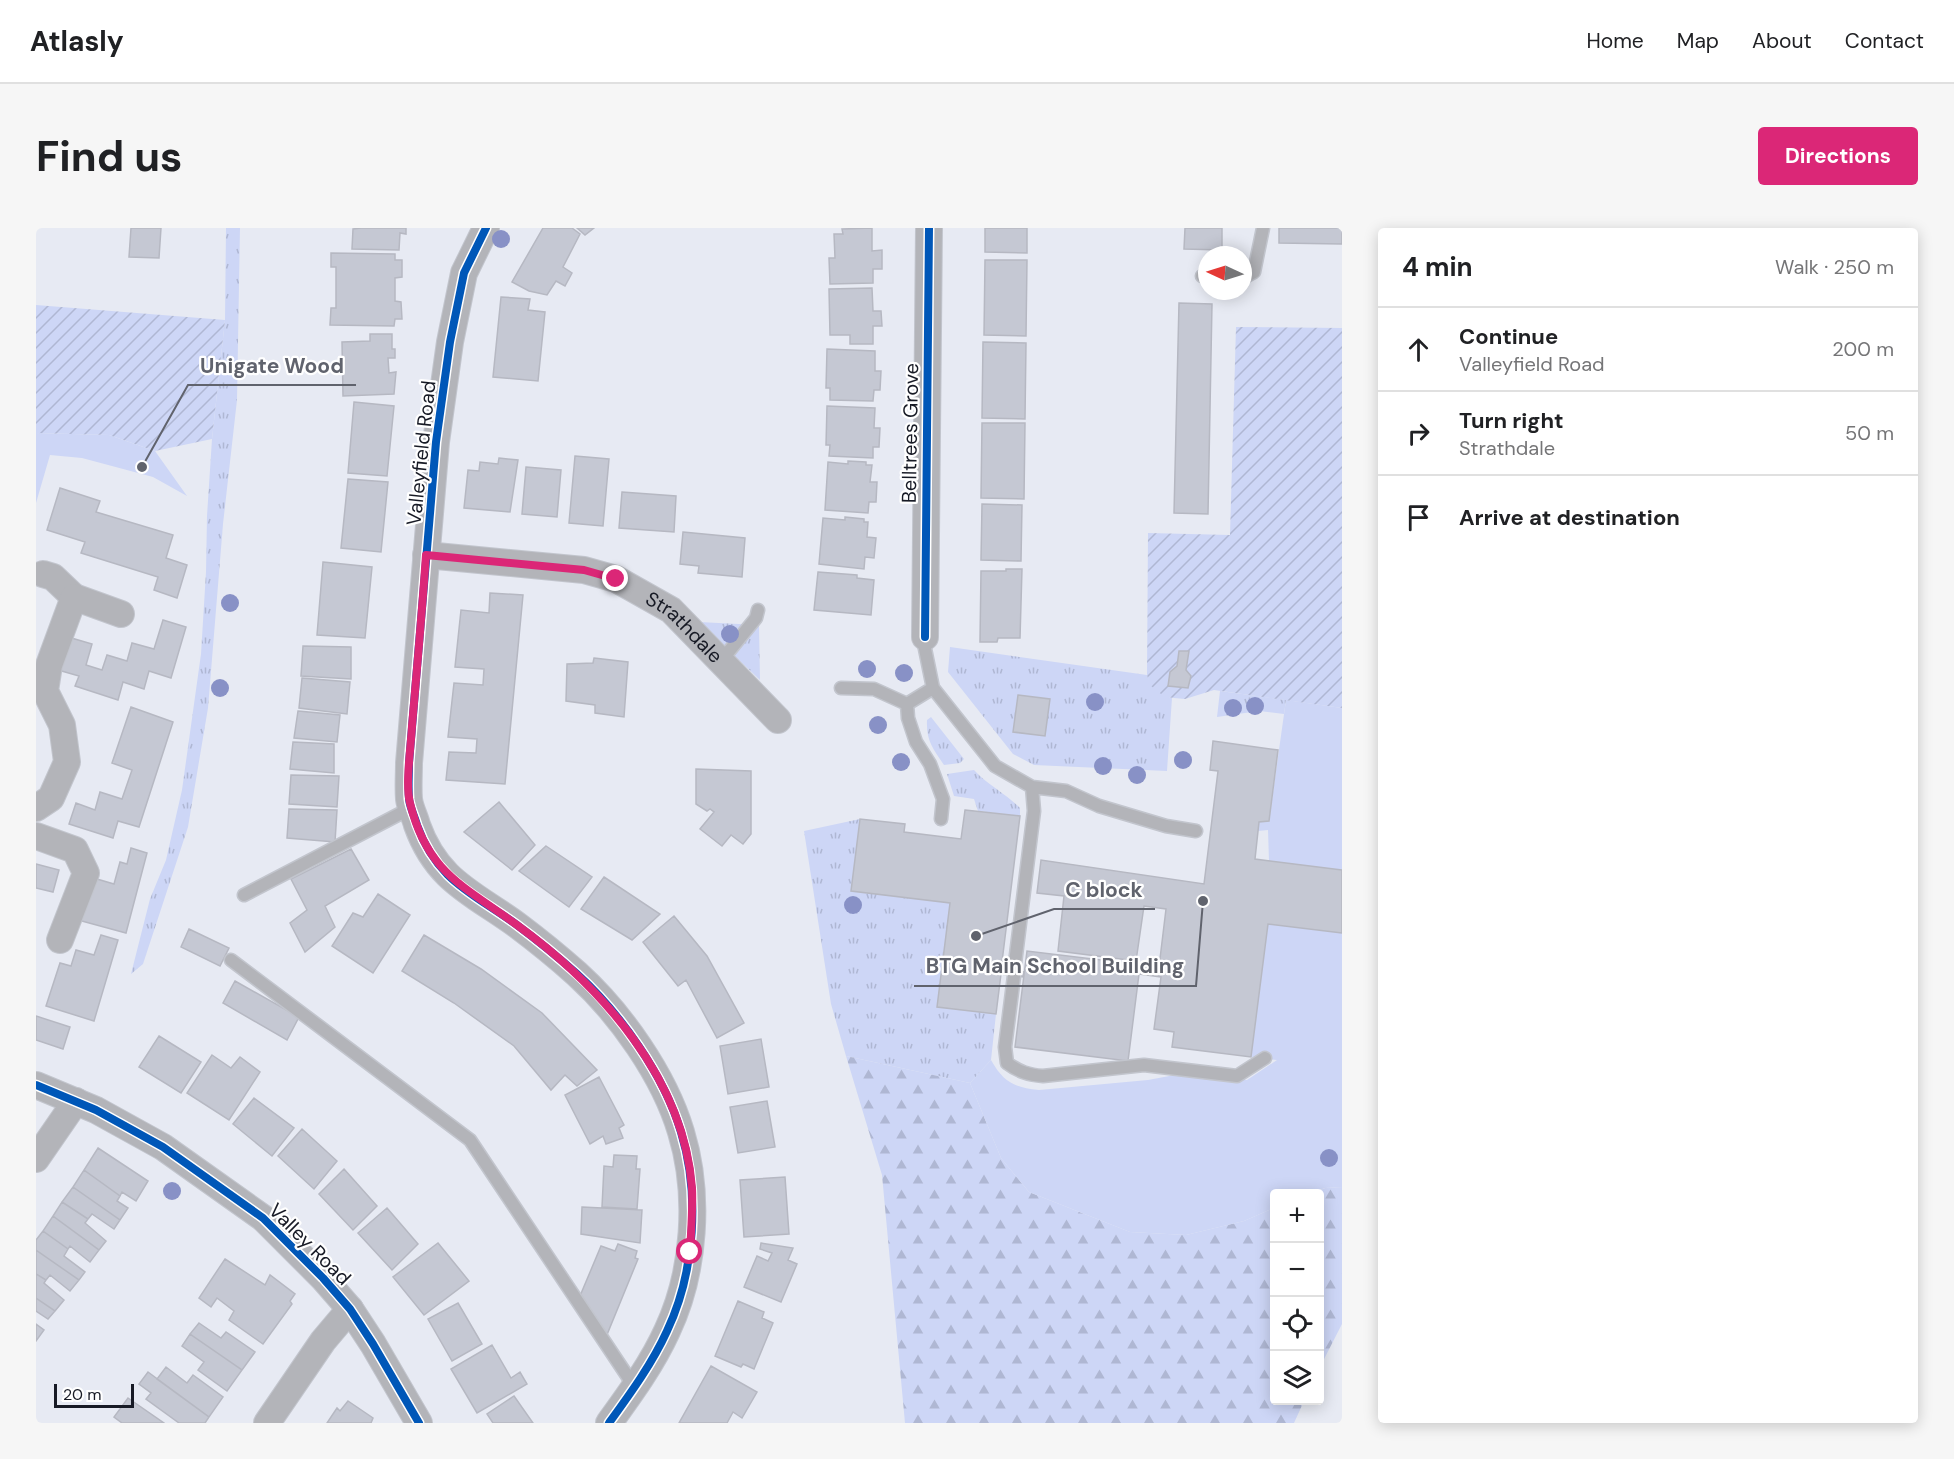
<!DOCTYPE html>
<html lang="en">
<head>
<meta charset="utf-8">
<style>
  :root { --surface:#fff; --page:#f6f6f6; --text:#202124; --muted:#757577; --line:#e0e0e0; --accent:#db2777 }
  body { margin:0; font-family:"DM Sans",sans-serif; background:var(--page); color:var(--text) }
  .controls { position:absolute; right:18px; bottom:18px; display:grid; overflow:hidden; border-radius:6px; box-shadow:0 3px 15px #0003 }
  .controls button { width:54px; height:54px; display:grid; place-items:center; padding:0; border:0; border-bottom:2px solid var(--line); background:var(--surface); color:var(--text); font:30px sans-serif }
  .compass { position:absolute; left:1162px; top:18px; width:54px; height:54px; border-radius:50%; background:var(--surface); box-shadow:0 3px 15px #0003; rotate:274deg }
  .scale { position:absolute; left:18px; bottom:15px; width:80px; box-sizing:border-box; padding-left:6px; border:3px solid #171a25; border-top:0; font-size:16px; line-height:21px; white-space:nowrap; color:#171a25; -webkit-text-stroke:4px #fff; paint-order:stroke }
  .stop { position:absolute; width:18px; height:18px; margin:-14px; border:4px solid #db2777; border-radius:50%; background:#fff }
  .stop.end { background:#db2777; border-color:#fff; box-shadow:0 2px 6px #0008 }
  .list { margin:0; padding:0; list-style:none }
  h2 { display:flex; justify-content:space-between; align-items:center; height:78px; margin:0; padding:0 24px; font-size:26px }
  h2 small { font-size:20px; font-weight:400; color:var(--muted) }
  .list li { display:grid; grid-template-columns:39px 1fr auto; gap:18px; align-items:center; box-sizing:border-box; height:84px; padding:0 24px; border-top:2px solid var(--line) }
  .list b { display:block; font-size:22px; white-space:nowrap }
  .list p { margin:0; font-size:20px; white-space:nowrap; color:var(--muted) }
  .list em { font-size:20px; font-style:normal; color:var(--muted) }
  .icon { flex:none; width:33px; height:33px; fill:none; stroke:currentColor; stroke-width:2; stroke-linecap:round; stroke-linejoin:round }
  .map { position:relative; flex:none; width:1306px; height:1195px; overflow:hidden; border-radius:6px }
  header { display:flex; align-items:center; gap:36px; box-sizing:border-box; height:84px; padding:0 30px; background:var(--surface); border-bottom:2px solid var(--line) }
  header strong { font-size:28px }
  nav { display:flex; gap:33px; margin-inline-start:auto; font-size:21px }
  .intro { display:flex; align-items:center; justify-content:space-between; box-sizing:border-box; height:144px; padding:0 36px }
  h1 { margin:0; font-size:42px }
  .button { padding:15px 27px; border-radius:6px; background:var(--accent); color:#fff; font-size:21px; font-weight:700 }
  main { display:flex; gap:36px; padding:0 36px }
  aside { flex:1; background:var(--surface); border-radius:6px; box-shadow:0 3px 15px #0003 }
  .map>svg:first-child { display:block }
  .grass { fill:url(#grass-tufts) }
  .forest { fill:url(#forest-firs) }
  .park { fill:#cdd6f6 }
  .garden { fill:url(#garden-furrows) }
  .building { fill:#c5c8d3; stroke:#b6b8c2; stroke-width:1.5 }
  .lines { fill:none; stroke-linecap:round; stroke-linejoin:round }
  .service-casing { stroke:#c2c5cd; stroke-width:15 }
  .minor-casing { stroke:#c2c5cd; stroke-width:28 }
  .service { stroke:#b3b4b9; stroke-width:12 }
  .minor { stroke:#b3b4b9; stroke-width:26 }
  .cycleway-casing { stroke:#fff; stroke-width:11 }
  .cycleway { stroke:#0057b8; stroke-width:8 }
  .tree { fill:#8891c6 }
  .route { stroke:#db2777; stroke-width:8 }
  .labels { text-anchor:middle; dominant-baseline:central; stroke-width:4.5; stroke-linejoin:round; paint-order:stroke }
  .street-label { font-size:20px; fill:#171a25; stroke:#fff }
  .leader { fill:none; stroke:#60636d; stroke-width:2 }
  .callout-dot { fill:#60636d; stroke:#fff; stroke-width:2 }
  .callout-label { font-size:21px; text-anchor:middle; font-weight:bold; fill:#60636d; stroke:#fff; stroke-width:4.5; stroke-linejoin:round; paint-order:stroke }
</style>
</head>
<body>
<header>
<strong>Atlasly</strong>
<nav><a>Home</a><a>Map</a><a>About</a><a>Contact</a></nav>
</header>
<div class="intro"><h1>Find us</h1><a class="button">Directions</a></div>
<main>
<div class="map">
<svg width="1306" height="1195" viewBox="0 0 1306 1195">
  <defs>
    <pattern id="grass-tufts" width="24" height="20" patternUnits="userSpaceOnUse" patternTransform="scale(1.5)"><rect width="24" height="20" fill="#cdd6f6"/><path d="M3 7l-1-3M5 7V3M7 7l1-3M15 17l-1-3M17 17v-4M19 17l1-3" fill="none" stroke="#afb7d3"/></pattern>
    <pattern id="forest-firs" width="22" height="20" patternUnits="userSpaceOnUse" patternTransform="scale(1.5)"><rect width="22" height="20" fill="#cdd6f6"/><path d="M5 1l3.5 6h-7zM16 11l3.5 6h-7z" fill="#afb7d3"/></pattern>
    <pattern id="garden-furrows" width="10" height="10" patternUnits="userSpaceOnUse" patternTransform="scale(1.5)"><rect width="10" height="10" fill="#cdd6f6"/><path d="M-1 1l2-2M0 10L10 0M9 11l2-2" fill="none" stroke="#afb7d3"/></pattern>
  </defs>
  <rect width="100%" height="100%" fill="#e7eaf3"/>
  <path class="grass" d="M190 0H204L201 172 187 296 172 480 152 599 107 736 95 746 114 671 130 632 146 562 165 426 170 344 171 288 176 211 189 92Z
    M663 394 723 397 724 452Z
    M914 419 1111 447C1115 458 1123 467 1136 470L1131 543 998 537 977 526 912 444Z
    M1184 463 1250 472 1248 486 1223 483 1181 489Z
    M895 489 928 531 924 535 908 537C897 521 890 513 891 492Z
    M938 542C953 558 969 565 984 580V588L942 583 938 571 918 568 911 546Z
    M824 591 816 663 914 675 960 786 955 832 934 855 810 828 795 776 768 603Z"/>
  <path class="forest" d="M810 828 934 855 965 930 993 964 1094 1004 1150 1007 1208 993 1238 980V1172L1268 1173 1258 1195H869L846 947Z
    M1306 959V1096L1284 1139V966H1275L1289 960Z"/>
  <path class="park" d="M0 205 73 207 119 223 151 268 117 249 46 230 14 227 0 275Z
    M1250 472 1306 480V642L1233 633 1232 602 1222 603 1223 594 1233 593Z
    M1232 696 1306 705V959L1289 960 1275 965 1238 966V980L1208 993 1150 1007 1094 1004 993 964 965 930 934 855 955 832C968 855 978 859 1003 862L1112 852 1144 846 1211 852 1241 832 1215 829Z"/>
  <path class="garden" d="M0 77 189 92 176 211 119 223 73 207 0 205Z
    M1200 99 1306 100V480L1178 462 1149 471 1138 470 1130 469 1122 464 1114 457 1111 447 1112 305 1194 307Z"/>
  <path class="building" d="M95 0H125L123 30 93 29Z
    M325 0H370V6L364 5 363 22 316 21 317 1Z
    M507 0H536L544 6 527 39 536 45 529 58 520 53 511 67 493 63 476 54Z
    M541 0H558L549 7Z
    M836 0V23L846 22V41H837V55L794 56 793 30H799L798 6H807L806 1Z
    M949 0H991V25L949 24Z
    M1149 0H1186V22L1148 21Z
    M1243 0H1306V16L1243 15Z
    M295 25 359 26V32H366V49L359 50V73L365 74 366 91H359L358 98 294 97 295 80H300V39H295Z
    M949 32H991L990 108 948 107Z
    M836 60 837 83H845L846 98H837V116H814V107H794L793 61Z
    M465 69 494 71 492 82 509 84 502 153 457 149Z
    M1143 75 1176 76 1172 286 1138 285Z
    M334 106H356V121H359V130H352L353 145 360 144 358 166 307 168 306 114 334 113Z
    M947 114 990 115 989 191 946 190Z
    M791 121 839 123V143H845L844 162H838L837 173 794 172V160H790Z
    M318 174 358 178 351 248 312 245Z
    M791 178 839 180 838 200H844L843 219H837V230L793 228 794 217H790Z
    M946 195H989L988 271 945 270Z
    M539 228 573 231 567 298 533 295Z
    M463 230 482 232 474 284 428 280 432 242 443 243 444 234 462 236Z
    M812 233 830 234V237H836L834 254H841L840 274H833L832 285 789 282 792 234 812 236Z
    M490 239 525 242 521 289 486 286Z
    M312 251 352 254 345 324 305 320Z
    M24 260 64 273 60 284 137 307 130 330 151 337 141 370 118 362 122 349 45 325 49 314 11 302Z
    M586 264 640 268 638 304 583 300Z
    M946 276 986 277 985 333 945 332Z
    M809 289 828 291V294H832L831 309 840 310 838 330 829 329 828 341 783 336 787 290 809 292Z
    M647 304 709 310 706 349 662 345 663 338 644 336Z
    M287 334 336 339 329 410 281 407Z
    M970 341H986L984 410H962L961 414H944L945 343H970Z
    M782 344 821 347V350L838 352 835 387 778 382Z
    M454 365 487 367 469 556 410 552 413 524 440 525 441 511 412 509 418 455 447 457 448 441 419 439 425 382 453 385Z
    M127 392 150 399 135 450 113 443 108 461 87 454 82 472 39 458 43 448 22 442 32 409 56 416 50 437 66 442 71 427 91 433 96 415 118 421Z
    M267 418 315 419V451L265 448Z
    M1143 423H1153L1150 442 1155 448 1152 460 1132 458 1134 444 1141 438Z
    M558 430 592 434 588 489 559 485V477L530 473 531 436 557 435Z
    M266 450 314 454 311 486 263 480Z
    M982 467 1014 471 1009 508 977 504Z
    M95 479 137 494 103 599 82 593 77 610 33 596 40 575 59 582 64 564 86 571 96 542 76 535Z
    M262 483 304 487 301 514 258 510Z
    M1177 513 1242 522 1233 593 1223 594 1219 631 1306 642V705L1232 696 1215 829 1136 819 1138 804 1118 801 1125 749 1103 746 1092 833 979 819 991 723 1123 739 1130 681 1108 678 1100 733 1022 723 1028 668 1001 665 1005 632 1168 656 1182 543 1174 542Z
    M257 514 298 516V545L254 541Z
    M660 541 715 543V606L707 616 695 607 686 618 664 601 678 584 674 581 671 583 660 576Z
    M255 547 303 548 301 579 253 576Z
    M463 574 499 617 476 642 428 604Z
    M253 581 301 582 299 614 251 610Z
    M929 582 984 588 965 742 988 744 987 749 965 746 960 786 901 779 914 675 815 663 824 591 869 596 868 604 925 611Z
    M510 618 556 649 533 679 483 643Z
    M95 620 111 625 90 705 42 692 54 649 78 656 84 634 91 636Z
    M315 621 333 652 289 678 299 699 269 724 254 695 271 682 255 651Z
    M0 636 23 642 17 664 0 660Z
    M568 649 624 686 596 712 545 681Z
    M342 666 374 687 337 745 296 718 317 685 327 689Z
    M638 688 671 728 708 795 681 810 650 752 642 758 607 714Z
    M153 701 193 720 184 738 145 719Z
    M65 707 82 712 58 793 10 778 24 735 35 738 40 722 58 727Z
    M388 707 445 741 506 785 561 842 541 858 529 847 515 862 478 818 418 775 366 743Z
    M199 753 263 789 251 812 187 775Z
    M0 788 34 799 27 821 0 812Z
    M123 808 165 834 145 865 103 839Z
    M725 811 733 859 692 866 684 818Z
    M176 827 195 840 204 829 224 844 193 892 151 865Z
    M563 849 588 897 583 900 587 910 570 916 567 908 554 916 529 867Z
    M218 870 258 900 236 928 197 896Z
    M731 873 739 919 702 925 694 879Z
    M266 901 301 933 278 961 242 928Z
    M62 920 112 953 100 973 86 964 84 968 48 942Z
    M578 927 601 928 600 941H604L601 981 566 979 568 938 577 939Z
    M308 941 341 978 317 1002 283 966Z
    M48 942 84 968 81 973 92 980 84 992 37 959Z
    M749 949 753 1006 708 1009 704 952Z
    M37 959 84 992 78 1001 56 986 52 991 26 974Z
    M26 974 52 991 49 995 70 1013 63 1022 17 988Z
    M546 979 606 982 604 1015 545 1006Z
    M351 980 382 1016 356 1042 322 1005Z
    M17 988 63 1022 54 1034 34 1018 32 1021 7 1003Z
    M7 1003 32 1021 28 1028 49 1044 43 1052 0 1022V1012Z
    M402 1015 433 1053 388 1087 357 1049Z
    M725 1015 757 1020 752 1032 761 1036 745 1074 708 1059 721 1028 732 1033 736 1025 724 1021Z
    M582 1016 601 1023 599 1030 602 1031 570 1109 544 1068 565 1018 579 1023Z
    M0 1022 43 1052 34 1063 14 1047 10 1052 0 1046Z
    M189 1031 229 1057 234 1047 259 1066 254 1073 256 1076 227 1116 193 1092 198 1083 181 1070 175 1079 163 1070Z
    M0 1046 10 1052 8 1055 28 1072 19 1083 0 1070Z
    M0 1070 19 1083 12 1091 0 1083Z
    M702 1073 728 1084 726 1090 737 1095 718 1141 707 1136 705 1139 679 1128Z
    M422 1075 446 1116 416 1133 392 1091Z
    M163 1095 185 1110 190 1104 219 1124 206 1142 154 1106Z
    M0 1096 8 1102 0 1113Z
    M154 1106 206 1142 191 1163 162 1142 168 1134 146 1118Z
    M456 1117 475 1150 484 1144 491 1156 441 1185 415 1141Z
    M675 1138 721 1164 706 1190 697 1184 691 1195H643Z
    M130 1139 151 1155 157 1147 187 1169 173 1189 121 1151Z
    M112 1144 173 1189 169 1195H143L110 1171 115 1165 103 1156Z
    M478 1168 497 1195H457L451 1186Z
    M92 1170 128 1195H86L78 1189Z
    M312 1173 337 1190 335 1195H291L301 1180 304 1183Z"/>
  <g class="lines">
    <g class="service-casing">
      <path id="service" d="M1166 48H1171
        M1207 50 1218 44 1227 0
        M889 409 888 416 897 460 959 538 996 559 1030 563 1063 578 1130 598 1160 603
        M685 433 720 390 722 382
        M805 460 838 461 871 476
        M897 460 871 476 872 490 880 514 894 536 907 571 905 591
        M208 667 375 580
        M195 732 434 912 598 1158
        M978 743 998 583 996 559
        M978 748 969 819 971 835C983 844 993 847 1007 848L1108 837 1201 848 1229 830"/>
    </g>
    <g class="minor-casing">
      <g id="minor">
        <path d="M450 0 428 45 414 114 400 214 373 535C373 547 372 559 373 571 374 580 379 589 381 597 401 653 437 665 481 697 501 712 522 729 541 746 584 785 628 847 645 904 664 966 659 1044 631 1103 616 1136 594 1166 573 1195"/>
        <path id="s1" d="M390 327 548 342 580 351 635 382 742 492"/>
        <path d="M7 346 17 349 38 369"/>
        <path d="M889 409 893 0"/>
        <path d="M0 580 15 570 31 534 26 497 9 463 13 437 38 369 85 386"/>
        <path d="M0 608 39 622 50 645 24 712"/>
        <path d="M0 857 60 882 127 919 227 990 287 1050 314 1081 337 1116 383 1195"/>
        <path d="M0 931 40 873"/>
        <path d="M231 1195 287 1113 314 1081"/>
      </g>
    </g>
    <use href="#service" class="service"/>
    <use href="#minor" class="minor"/>
    <g class="cycleway-casing">
      <path id="cycleway" d="M450 0 428 45 414 114 400 214 373 535C373 547 372 559 373 571 374 580 379 589 381 597 401 653 437 665 481 697 501 712 522 729 541 746 584 785 628 847 645 904 664 966 659 1044 631 1103 616 1136 594 1166 573 1195
        M889 409 893 0
        M0 857 60 882 127 919 227 990 287 1050 314 1081 337 1116 383 1195"/>
    </g>
    <use href="#cycleway" class="cycleway"/>
  </g>
  <g class="tree">
    <circle cx="465" cy="11" r="9"/>
    <circle cx="194" cy="375" r="9"/>
    <circle cx="694" cy="406" r="9"/>
    <circle cx="831" cy="441" r="9"/>
    <circle cx="868" cy="445" r="9"/>
    <circle cx="184" cy="460" r="9"/>
    <circle cx="1059" cy="474" r="9"/>
    <circle cx="1219" cy="478" r="9"/>
    <circle cx="1197" cy="480" r="9"/>
    <circle cx="842" cy="497" r="9"/>
    <circle cx="1147" cy="532" r="9"/>
    <circle cx="865" cy="534" r="9"/>
    <circle cx="1067" cy="538" r="9"/>
    <circle cx="1101" cy="547" r="9"/>
    <circle cx="817" cy="677" r="9"/>
    <circle cx="1293" cy="930" r="9"/>
    <circle cx="136" cy="963" r="9"/>
  </g>
  <g class="lines">
    <path class="route" d="M580 351 548 342 390 327C386 384 381 441 376 498 375 519 369 556 374 575 391 645 428 658 481 697 566 759 648 851 656 960 657 981 655 1003 654 1024"/>
  </g>
  <g class="labels">
    <g class="street-label">
      <text transform="translate(874 205) rotate(-89)">Belltrees Grove</text>
      <text transform="translate(385 225) rotate(-84)">Valleyfield Road</text>
      <text stroke="none"><textPath href="#s1" startOffset="276">Strathdale</textPath></text>
      <text transform="translate(274 1016) rotate(45)">Valley Road</text>
    </g>
  </g>
  <path class="leader" d="M106 239L152 157H320M940 708L1018 681H1119M1167 673L1160 758H878"/>
  <g class="callout-dot">
    <circle cx="106" cy="239" r="6"/>
    <circle cx="940" cy="708" r="6"/>
    <circle cx="1167" cy="673" r="6"/>
  </g>
  <g class="callout-label">
    <text x="236" y="145">Unigate Wood</text>
    <text x="1068" y="669">C block</text>
    <text x="1019" y="745">BTG Main School Building</text>
  </g>
</svg>
<div class="controls">
<button>+</button>
<button>−</button>
<button><svg class="icon" aria-label="locate" viewBox="0 0 24 24"><circle cx="12" cy="12" r="6"/><path d="M12 2v4M12 18v4M2 12h4M18 12h4"/></svg></button>
<button><svg class="icon" aria-label="layers" viewBox="0 0 24 24"><path d="M12 4l9 5-9 5-9-5zM3 14l9 5 9-5"/></svg></button>
</div>
<svg class="compass" viewBox="-18 -18 36 36"><path d="M0-13l5 13h-10z" fill="#e53935"/><path d="M0 13l5-13h-10z" fill="#757577"/></svg>
<div class="scale">20 m</div>
<div class="stop" style="left:654px;top:1024px"></div>
<div class="stop end" style="left:580px;top:351px"></div>
</div>
<aside>
<h2>4 min<small>Walk · 250 m</small></h2>
<ul class="list">
<li><svg class="icon" aria-label="ahead" viewBox="0 0 24 24"><path d="M12 20V5M6 11l6-6 6 6"/></svg><div><b>Continue</b><p>Valleyfield Road</p></div><em>200 m</em></li>
<li><svg class="icon" aria-label="right" viewBox="0 0 24 24"><path d="M7 20v-9h11M14 6l5 5-5 5"/></svg><div><b>Turn right</b><p>Strathdale</p></div><em>50 m</em></li>
<li><svg class="icon" aria-label="arrive" viewBox="0 0 24 24"><path d="M6 21V4h12l-3 4 3 4H6"/></svg><div><b>Arrive at destination</b></div></li>
</ul>
</aside>
</main>
</body>
</html>
